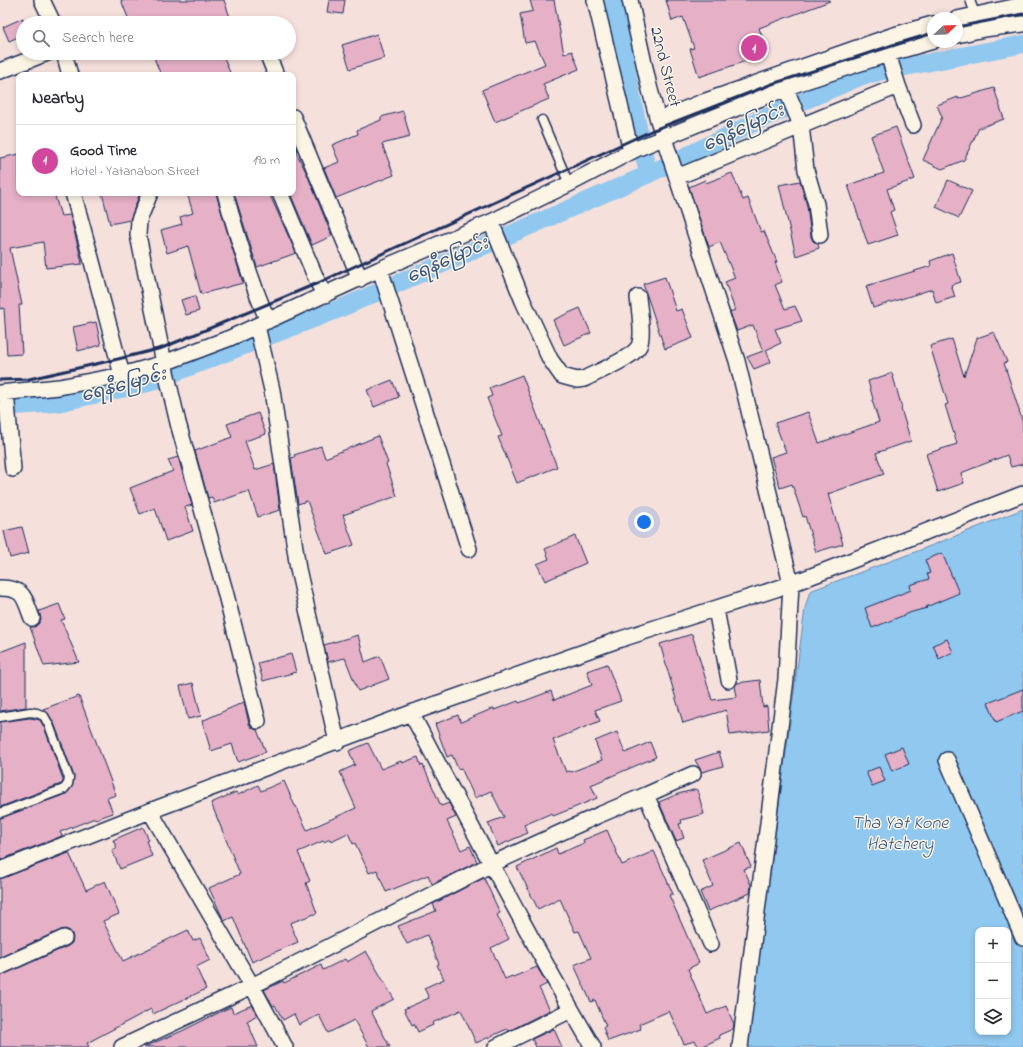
<!DOCTYPE html>
<html lang="en">
<head>
<meta charset="utf-8">
<style>
  :root { --surface:#fff; --page:#f7f7f7; --text:#2b2b33; --muted:#7c7c81; --line:#e1e1e2; --accent:#111827 }
  body { margin:0; font-family:"Indie Flower","Noto Sans Myanmar",sans-serif; background:var(--page); color:var(--text) }
  .controls { position:absolute; right:12px; bottom:12px; display:grid; overflow:hidden; border-radius:8px; box-shadow:0 2px 6px #0003 }
  .controls button { width:36px; height:36px; display:grid; place-items:center; padding:0; border:0; border-bottom:1px solid var(--line); background:var(--surface); color:var(--text); font:20px sans-serif }
  .compass { position:absolute; left:927px; top:12px; width:36px; height:36px; border-radius:50%; background:var(--surface); box-shadow:0 2px 6px #0003; rotate:67deg }
  .you { position:absolute; left:644px; top:522px; width:14px; height:14px; margin:-10px; border:3px solid #fff; border-radius:50%; background:#1a73e8; box-shadow:0 0 0 6px #1a73e833 }
  .badge { display:grid; place-items:center; width:26px; height:26px; border-radius:50%; background:var(--accent); color:#fff; font-size:13px; font-weight:700 }
  .pin { position:absolute; translate:-50% -50%; border:2px solid #fff; box-shadow:0 1px 4px #0006 }
  .list { margin:0; padding:0; list-style:none }
  h2 { display:flex; justify-content:space-between; align-items:center; height:52px; margin:0; padding:0 16px; font-size:17px }
  h2 small { font-size:13px; font-weight:400; color:var(--muted) }
  .list li { display:grid; grid-template-columns:26px 1fr auto; gap:12px; align-items:center; box-sizing:border-box; height:72px; padding:0 16px; border-top:1px solid var(--line) }
  .list b { display:block; font-size:15px; white-space:nowrap }
  .list p { margin:0; font-size:13px; white-space:nowrap; color:var(--muted) }
  .list em { font-size:13px; font-style:normal; color:var(--muted) }
  .icon { flex:none; width:22px; height:22px; fill:none; stroke:currentColor; stroke-width:2; stroke-linecap:round; stroke-linejoin:round }
  .map { position:relative; flex:none; width:1023px; height:1047px; overflow:hidden }
  .search { position:absolute; background:var(--surface); box-shadow:0 2px 6px #0003; left:16px; top:16px; width:280px; height:44px; display:flex; align-items:center; gap:10px; box-sizing:border-box; padding:0 14px; border-radius:22px; color:var(--muted); font-size:15px }
  .panel { position:absolute; background:var(--surface); box-shadow:0 2px 6px #0003; left:16px; top:72px; width:280px; height:124px; border-radius:8px }
  .map>svg:first-child { display:block }
  .water { fill:#90c8ef; stroke:#618bb5; fill-rule:evenodd }
  .lines { fill:none; stroke-linecap:round; stroke-linejoin:round }
  .canal { stroke:#90c8ef; stroke-width:18 }
  .building { fill:#e6b0c7; stroke:#1b2f5e }
  .lane-casing { stroke:#1b2f5e; stroke-width:11 }
  .street-casing { stroke:#1b2f5e; stroke-width:18 }
  .lane { stroke:#fcf5e5; stroke-width:8 }
  .street { stroke:#fcf5e5; stroke-width:15 }
  .rail { stroke:#1b2f5e; stroke-width:3 }
  .labels { text-anchor:middle; dominant-baseline:central; stroke-width:3; stroke-linejoin:round; paint-order:stroke }
  .street-label { font-size:17px; fill:#1b2f5e; stroke:#fcf5e5 }
  .water-label { font-size:18px; font-style:italic; fill:#385582; stroke:#fcf5e5 }
</style>
</head>
<body>
<div class="map">
<svg width="1023" height="1047" viewBox="0 0 1023 1047">
  <rect width="100%" height="100%" fill="#f5e0dc"/>
  <filter id="ink" filterUnits="userSpaceOnUse"><feTurbulence type="fractalNoise" baseFrequency=".025" numOctaves="2"/><feDisplacementMap in="SourceGraphic" scale="8" xChannelSelector="R" yChannelSelector="G"/><feConvolveMatrix kernelMatrix="1 2 1 2 8 2 1 2 1" color-interpolation-filters="sRGB"/></filter>
  <g filter="url(#ink)">
    <path class="water" d="M1023 509V1047H747L805 608 810 591 915 552ZM978 930H1008V1032H978Z"/>
    <g class="lines">
      <path class="canal" d="M613 0 643 153 649 174
        M905 67 1023 44
        M0 407 57 403 148 383 339 309 649 174 764 118 862 76 883 71"/>
    </g>
    <path class="building" d="M121 0H224L232 23H130Z
      M329 0H345L343 14 327 12Z
      M530 0H554L564 54 572 51 579 69 543 84 549 99 495 122 482 90 545 64 535 41 525 43 520 14 533 11Z
      M666 0H830V1L759 28 766 48 747 55 749 60 699 77 690 49 694 48 683 17 672 21Z
      M23 18V35L9 41 3 27Z
      M377 34 384 58 350 69 342 45Z
      M152 53H222L231 75H161Z
      M994 88 1004 119 979 128 964 160 942 169 923 160 942 117 937 105 958 97V99Z
      M403 111 410 137 382 144 394 175 336 198 324 168 339 162 332 145 358 134 357 130 381 120V117Z
      M896 127 915 179 887 189 894 210 890 212 898 235 868 245 848 185 884 173 871 136Z
      M293 146 307 174 332 236 312 245 290 193H293Z
      M19 154V193H54L61 216 70 215 80 254 82 264 46 268 43 242 10 248 22 305H19L22 354 7 355 4 308 0 309V158Z
      M732 173 743 200 748 198 761 232 764 231 777 262H775L782 282 775 285 785 309 795 306 802 321 775 329 781 343 766 350 771 362 754 369 747 357 763 351 753 325 737 331 730 312 735 310 725 282 735 278 720 242 709 247 689 187 705 180 706 183Z
      M948 180 972 191 959 218 936 207Z
      M800 181 807 206 811 237 813 241 818 244 819 248 796 256 779 185Z
      M102 193H140L130 220 110 224Z
      M187 193H216L226 228 243 283 201 294 188 246 167 253 161 230 182 224 180 217 193 213Z
      M234 193H269L296 253 257 267Z
      M952 253 961 282 951 285 955 297 936 303 932 289 873 308 866 286 931 266 930 261Z
      M665 277 676 311 682 309 693 338 665 349 643 284Z
      M195 296 199 311 186 315 181 300Z
      M580 308 591 333 564 345 553 320Z
      M96 322 101 345 78 351 73 327Z
      M994 332 1007 362 1004 363 1023 423V464L1011 467 1007 455 961 473 964 483 938 492 926 454 957 444 945 405 948 404 930 346 952 339 964 376 977 338Z
      M892 373 902 408 901 409 911 441 876 453 884 474 828 494 843 544 816 552 805 516 803 517 792 484 780 488 771 457 786 452 775 423 808 412 819 443 879 422 872 400 873 399 868 381Z
      M522 375 557 467 517 483 498 437 502 436 487 398 492 396 489 388Z
      M392 380 399 397 374 407 367 390Z
      M258 413 266 434 245 441 255 470 274 464 280 510 258 517 249 491 214 503 212 497 208 498 195 451 232 437 227 424Z
      M378 436 388 463 386 464 397 496 343 515 354 545 327 554 307 501 298 504 291 458 295 457 294 455 321 446 325 458Z
      M178 457 192 505 185 507 193 531 166 541 155 508 140 514 130 488 173 471 168 460Z
      M22 527 29 553 10 558 4 531Z
      M575 536 586 563 545 581 537 564 549 559 545 549Z
      M942 553 959 593 926 607 927 608 912 612 872 628 865 608 911 590 910 585 929 579 927 574 930 573 925 560Z
      M59 604 65 619 61 620 79 662 44 666 30 627H35L39 623 41 619 39 611Z
      M692 634 712 700 737 697 735 686 737 683 760 680 763 707 767 706 769 730 730 735 726 710 683 723 660 644Z
      M358 635 365 662 380 656 389 679 358 691 345 658 328 662 324 645Z
      M947 639 953 652 939 659 933 645Z
      M26 642V707L0 711V652Z
      M291 654 296 672 263 681 258 663Z
      M607 664 621 701 595 710 600 721 553 740 566 772 570 771 571 772 602 760 595 741 617 732 625 753 650 742 656 757 591 785 597 798 571 809 553 816 552 813 524 825 528 833 498 846 488 823 504 817 491 791 475 798 461 768 458 769 452 755 447 757 435 724 458 715 461 722 494 708V710L518 701 519 703 551 691 554 700 592 685 587 671Z
      M193 683 201 716 188 719 180 686Z
      M1023 689V711L996 722 988 703Z
      M79 696 116 795 107 798 113 813 96 819 95 818 60 832 62 836 0 860V818L66 794 72 787 74 776 54 723 48 713 43 709Z
      M244 702 249 724 252 728 257 730 266 752 238 762 232 744 211 751 202 721Z
      M30 718 40 720 44 727 63 779V782L61 784 0 807V722Z
      M368 743 381 769 401 761 402 763 418 757 421 766 423 765 441 806 449 803 456 817 447 821 461 850 470 846 477 862 432 884 428 875 386 892 377 870 369 873 355 843 353 844 348 833 331 841 330 839 324 842 323 841 298 852 310 881 306 883 317 913 290 923 298 942 252 962 233 917 224 921 209 888 240 874 211 803 236 792 238 795 258 785 261 791 284 781 295 806H296L307 830 356 808 340 772 355 765 349 751Z
      M902 747 909 764 892 771 885 754Z
      M719 752 723 766 702 772 695 760Z
      M879 767 885 781 872 786 866 772Z
      M697 789 704 814 681 820 682 823 679 824 684 838 676 841 659 802 678 794Z
      M143 827 149 840 146 841 152 856 120 869 112 850 117 848 113 840Z
      M607 830 622 865 654 851 673 894 669 895 699 963 688 969 707 1014 726 1006 734 1024 733 1029 719 1035 720 1038 701 1047H699L695 1041 684 1044 669 1011 639 1024 641 1029 608 1041 603 1027 606 1026 595 1000 591 1002 574 965 591 958 579 931 575 932 560 899 552 903V902L538 909 517 867 556 848 558 854 584 843 583 840Z
      M741 843 751 867 744 869 751 885 750 893 708 911 700 892 713 886 702 860Z
      M69 853 86 890 105 881 119 914 103 921 123 961 188 930 193 941 200 938 210 960 196 967 206 989 153 1014 151 1009 87 1043 89 1047H0V976L68 946 72 943 73 938 72 934 70 931 65 929 61 930 0 957V879Z
      M484 878 500 913 497 915 509 939 491 948 505 979 512 976 513 977 537 967 547 984 539 988 550 1010 509 1031 507 1029 476 1043 461 1010 432 1023 433 1025 418 1032 414 1024 412 1025 404 1009 429 998 424 988 444 979 437 965 439 964 427 935 407 944 398 926 436 911 433 904Z
      M366 951 394 999 371 1011 390 1047H369L354 1020 328 1033 319 1015 299 1025 294 1014 283 1020 275 1005 273 1006 264 990 283 981 284 983 321 965 323 970 345 959 347 962Z
      M252 1005 257 1015 247 1021 258 1047H144L182 1031 226 1009 231 1007 233 1013Z
      M554 1029 562 1047H536L532 1039Z"/>
    <g class="lines">
      <g class="lane-casing">
        <path id="lane" d="M970 0 975 14
          M542 120 569 184
          M0 717 30 712 37 713 44 716 49 725 69 778 68 784 64 789 0 813"/>
      </g>
      <g class="street-casing">
        <path id="street" d="M42 0 53 23
          M595 0 631 151
          M630 0 649 86 658 120 737 361 791 584 786 679 740 1047
          M957 19 1023 5
          M957 35 984 29 1023 24
          M64 53 70 75
          M267 53 276 75
          M888 54 898 86
          M0 71 47 53
          M786 89 801 125 806 170 816 204 820 235
          M293 117 360 279
          M658 120 700 103 891 36 933 24
          M677 177 898 86 913 125
          M73 193 91 258 122 375
          M150 193 139 220 138 235 164 363 178 423 225 591 258 721
          M225 193C237 236 250 280 268 321
          M280 193 318 283 325 295
          M491 222 523 301 550 359 562 376 577 380 584 379C597 372 633 358 639 346 644 335 639 309 638 297
          M380 269 469 549
          M257 326 272 390 298 569 337 742
          M0 393 59 387 122 375 164 363 230 338 380 269 491 222 569 184 636 149 796 84 888 54 933 41
          M6 393 13 469
          M0 588C25 588 24 598 32 618
          M716 609 729 680
          M411 713C471 825 529 938 593 1047
          M947 760 1023 938
          M646 795 693 774
          M150 811 252 986 285 1047
          M0 870 150 811 411 713 615 641 791 584 1023 494
          M0 967 64 938
          M122 1047 252 986 492 864 599 815 646 795 711 944
          M496 1047 571 1010"/>
      </g>
      <use href="#lane" class="lane"/>
      <use href="#street" class="street"/>
      <path class="rail" d="M957 27 1023 14
        M0 380 29 379 118 359 162 348 318 283 651 131 772 84 933 33"/>
    </g>
  </g>
  <g class="labels">
    <g class="street-label">
      <text transform="translate(665 67) rotate(76)">22nd Street</text>
    </g>
    <g class="water-label">
      <text transform="translate(744 129) rotate(-25)">ရေနီမြောင်း</text>
      <text transform="translate(448 261) rotate(-24)">ရေနီမြောင်း</text>
      <text transform="translate(124 386) rotate(-15)">ရေနီမြောင်း</text>
      <text x="900" y="824">Tha Yat Kone<tspan x="900" dy="21">Hatchery</tspan></text>
    </g>
  </g>
</svg>
<div class="controls">
<button>+</button>
<button>−</button>
<button><svg class="icon" aria-label="layers" viewBox="0 0 24 24"><path d="M12 4l9 5-9 5-9-5zM3 14l9 5 9-5"/></svg></button>
</div>
<svg class="compass" viewBox="-18 -18 36 36"><path d="M0-13l5 13h-10z" fill="#e53935"/><path d="M0 13l5-13h-10z" fill="#7c7c81"/></svg>
<div class="you"></div>
<div class="pin badge" style="left:754px;top:48px;background:#d1479c">1</div>
<div class="search"><svg class="icon" aria-label="search" viewBox="0 0 24 24"><circle cx="10" cy="10" r="6"/><path d="M15 15l6 6"/></svg>Search here</div>
<section class="panel">
<h2>Nearby<small></small></h2>
<ul class="list">
<li><span class="badge" style="background:#d1479c">1</span><div><b>Good Time</b><p>Hotel · Yatanabon Street</p></div><em>190 m</em></li>
</ul>
</section>
</div>
</body>
</html>
